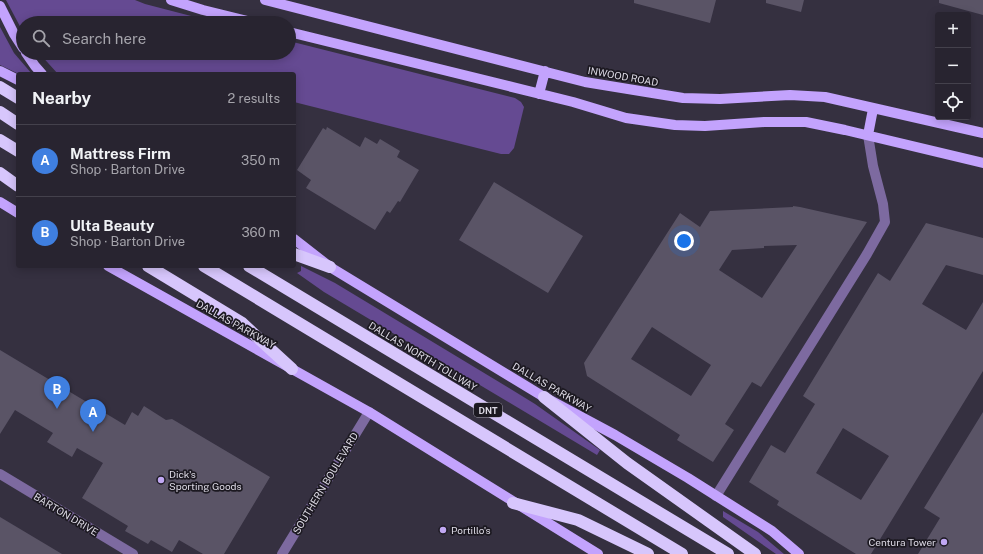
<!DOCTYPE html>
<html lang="en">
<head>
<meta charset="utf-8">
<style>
  :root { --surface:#282430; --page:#302c38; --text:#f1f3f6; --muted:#a5a4ab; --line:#44414c; --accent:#c1a8f3 }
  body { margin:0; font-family:"Public Sans",sans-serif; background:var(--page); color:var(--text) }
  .controls { position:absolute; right:12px; top:12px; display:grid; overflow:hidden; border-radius:4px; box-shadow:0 2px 10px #0003 }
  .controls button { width:36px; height:36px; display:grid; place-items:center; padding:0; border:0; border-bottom:1px solid var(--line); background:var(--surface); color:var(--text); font:20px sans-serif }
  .you { position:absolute; left:684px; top:241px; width:14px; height:14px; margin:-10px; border:3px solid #fff; border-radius:50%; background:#1a73e8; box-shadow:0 0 0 6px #1a73e833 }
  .badge { display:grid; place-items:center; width:26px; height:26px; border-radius:50%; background:var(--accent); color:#fff; font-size:13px; font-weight:700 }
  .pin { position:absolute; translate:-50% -33px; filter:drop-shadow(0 1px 2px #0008) }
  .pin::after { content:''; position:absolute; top:21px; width:14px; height:12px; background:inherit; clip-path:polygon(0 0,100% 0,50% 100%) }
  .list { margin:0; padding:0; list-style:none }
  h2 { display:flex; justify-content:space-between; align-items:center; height:52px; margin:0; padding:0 16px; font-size:17px }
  h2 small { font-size:13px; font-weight:400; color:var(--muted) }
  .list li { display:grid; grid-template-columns:26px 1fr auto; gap:12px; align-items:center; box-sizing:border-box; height:72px; padding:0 16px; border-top:1px solid var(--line) }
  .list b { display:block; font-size:15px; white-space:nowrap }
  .list p { margin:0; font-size:13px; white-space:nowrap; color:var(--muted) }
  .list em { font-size:13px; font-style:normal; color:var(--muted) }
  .icon { flex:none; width:22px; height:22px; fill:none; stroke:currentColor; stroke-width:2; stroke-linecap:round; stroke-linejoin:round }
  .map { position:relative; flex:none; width:983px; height:554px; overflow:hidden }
  .search { position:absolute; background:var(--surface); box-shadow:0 2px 10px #0003; left:16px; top:16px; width:280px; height:44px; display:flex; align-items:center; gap:10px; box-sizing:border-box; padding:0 14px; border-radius:22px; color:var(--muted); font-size:15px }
  .panel { position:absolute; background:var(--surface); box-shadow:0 2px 10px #0003; left:16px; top:72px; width:280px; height:196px; border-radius:4px }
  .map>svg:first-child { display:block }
  .green { fill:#654a92 }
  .building { fill:#5a5466; fill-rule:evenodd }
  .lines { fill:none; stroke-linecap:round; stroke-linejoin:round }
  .minor { stroke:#7d6aa0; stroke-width:10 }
  .major { stroke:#c3a3fd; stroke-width:10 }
  .highway { stroke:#d7c6fc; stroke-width:12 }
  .poi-dot { fill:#c1a8f3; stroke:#1c1921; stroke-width:1.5 }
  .labels { text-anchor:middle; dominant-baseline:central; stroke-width:3.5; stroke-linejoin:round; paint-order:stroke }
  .shield { fill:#1c1921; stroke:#a3a0aa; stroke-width:1 }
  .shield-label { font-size:9px; font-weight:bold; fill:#dddae5 }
  .street-label { font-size:10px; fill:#dddae5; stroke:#1c1921 }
  .poi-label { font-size:10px; fill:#dddae5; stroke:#1c1921; text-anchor:start }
</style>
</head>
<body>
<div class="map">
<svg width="983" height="554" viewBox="0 0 983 554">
  <rect width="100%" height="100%" fill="#353040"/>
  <path class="green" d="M6 0H135L145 4 218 23H23V32Z
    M0 27 14 53 32 74H19L0 65Z
    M289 41 515 98 521 102 524 107 514 148 509 154H501L294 102V74H189L182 73 164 74 162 72 160 74H58L39 53H289Z
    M301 266 335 283 509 388 535 404 600 450 597 455 324 292 297 273 301 271Z
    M723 511 758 532 784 554H776L723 517Z"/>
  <path class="building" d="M634 0H716L710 23 634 3Z
    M766 0H804L801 12 766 3Z
    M939 0H983V15L939 3Z
    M327 127 360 147 365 137 377 144 380 139 400 151 397 157 419 170 400 202 398 201 390 213 387 211 375 230 306 188 311 180 297 170 323 128 326 130Z
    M494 182 583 236 548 293 459 240Z
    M793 206 800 207 867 222 761 387 752 382 725 424 734 430 713 462 677 440 680 435 587 376 584 363 680 213 700 227 710 211 793 207ZM797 245 762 298 719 270 732 250 764 248V246ZM652 327 711 365 691 396 631 359Z
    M926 223 983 238V275L946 265 922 304 966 330 983 302V371L871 554H856L777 505 779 501 749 482 771 445 785 453 815 404 803 396 878 273 890 281ZM843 428 889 456 861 500 816 473Z
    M0 350 125 425 132 412 138 416 144 406 166 420 172 419 270 477 224 554H203L179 540 172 552 151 540 148 544 125 531 128 526 82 498 103 463 77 448 72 457 47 442 53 433 15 410 0 434Z
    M983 412V554H918L940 518 924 508Z
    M0 517 62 554H0Z"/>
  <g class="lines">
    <path class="minor" d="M0 474 133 554
      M716 496 867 254 885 222 883 204 873 166 868 135
      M282 554 369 412"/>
    <path class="major" d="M171 0 203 10 255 23
      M265 0 585 82 683 98 720 99 790 95 825 97 983 133
      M0 6 14 34 23 48
      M289 32 573 102 626 118 675 125 705 126 764 122H806L845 130 983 163
      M26 53 35 66 42 74
      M0 71 18 80
      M539 94 545 71
      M868 135 873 109
      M0 202 18 213
      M294 239 330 267 544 397 615 435 688 478 772 531 799 554
      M108 266 369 412 598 554"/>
    <path class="highway" d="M0 87 18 98
      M0 112 18 124
      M0 140 18 151
      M0 173 18 186
      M294 254 330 267
      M148 266 242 323 292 369
      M204 266 682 554
      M249 266 728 554
      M544 397 627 463 755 554
      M513 503 578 520 648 554"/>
  </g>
  <g class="poi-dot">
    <circle cx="161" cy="480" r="4"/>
    <circle cx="443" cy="530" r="4"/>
    <circle cx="944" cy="542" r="4"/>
  </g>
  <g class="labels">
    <rect class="shield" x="474" y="403" width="28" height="14" rx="3"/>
    <g class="shield-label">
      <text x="488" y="410">DNT</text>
    </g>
    <g class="street-label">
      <text transform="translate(623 76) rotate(10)">INWOOD ROAD</text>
      <text transform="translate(236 324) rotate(29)">DALLAS PARKWAY</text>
      <text transform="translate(423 356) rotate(31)">DALLAS NORTH TOLLWAY</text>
      <text transform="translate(552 387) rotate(30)">DALLAS PARKWAY</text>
      <text transform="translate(325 483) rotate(-59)">SOUTHERN BOULEVARD</text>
      <text transform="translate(66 514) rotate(31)">BARTON DRIVE</text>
    </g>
    <g class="poi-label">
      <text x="169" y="474">Dick's<tspan x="169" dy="12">Sporting Goods</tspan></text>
      <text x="451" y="530">Portillo's</text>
      <text x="936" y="542" text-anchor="end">Centura Tower</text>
    </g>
  </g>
</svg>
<div class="controls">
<button>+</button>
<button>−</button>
<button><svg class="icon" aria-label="locate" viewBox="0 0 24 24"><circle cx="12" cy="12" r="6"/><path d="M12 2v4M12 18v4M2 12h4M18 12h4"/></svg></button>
</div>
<div class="you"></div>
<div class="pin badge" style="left:93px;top:432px;background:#3f7fe0">A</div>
<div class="pin badge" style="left:57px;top:409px;background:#3f7fe0">B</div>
<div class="search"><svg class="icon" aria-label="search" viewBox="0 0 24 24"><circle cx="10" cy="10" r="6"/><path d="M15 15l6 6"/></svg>Search here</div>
<section class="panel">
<h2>Nearby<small>2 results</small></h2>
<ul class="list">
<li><span class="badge" style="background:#3f7fe0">A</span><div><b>Mattress Firm</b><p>Shop · Barton Drive</p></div><em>350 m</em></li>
<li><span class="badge" style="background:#3f7fe0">B</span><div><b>Ulta Beauty</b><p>Shop · Barton Drive</p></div><em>360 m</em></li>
</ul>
</section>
</div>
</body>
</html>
